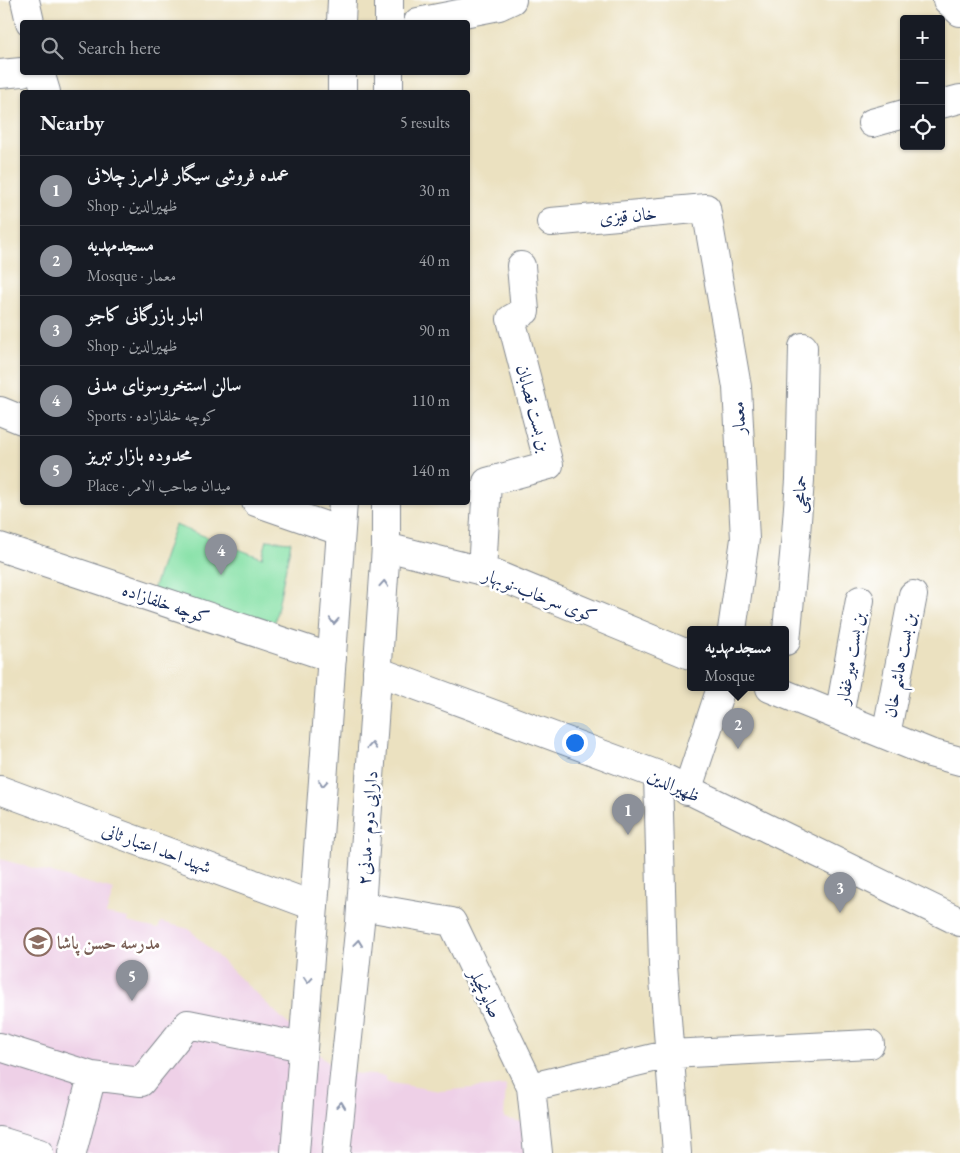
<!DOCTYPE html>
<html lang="en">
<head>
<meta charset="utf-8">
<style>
  :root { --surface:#171b24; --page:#20242c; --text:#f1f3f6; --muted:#9ea1a6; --line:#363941; --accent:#8c9099 }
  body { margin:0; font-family:"EB Garamond",Amiri,serif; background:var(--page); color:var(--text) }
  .controls { position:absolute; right:15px; top:15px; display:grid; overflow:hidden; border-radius:5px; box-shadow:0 1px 4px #0004 }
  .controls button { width:45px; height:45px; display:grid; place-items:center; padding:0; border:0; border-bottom:1px solid var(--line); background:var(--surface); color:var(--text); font:25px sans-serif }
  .you { position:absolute; left:574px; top:742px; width:18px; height:18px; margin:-12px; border:4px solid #fff; border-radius:50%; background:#1a73e8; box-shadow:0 0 0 8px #1a73e833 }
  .badge { display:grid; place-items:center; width:32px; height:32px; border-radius:50%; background:var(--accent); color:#fff; font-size:16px; font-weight:700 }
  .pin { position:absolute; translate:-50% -41px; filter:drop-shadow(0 1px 2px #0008) }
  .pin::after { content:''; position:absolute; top:26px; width:18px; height:15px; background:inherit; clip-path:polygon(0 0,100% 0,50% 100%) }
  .popup { position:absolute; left:687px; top:626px; width:102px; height:65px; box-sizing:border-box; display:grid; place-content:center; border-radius:5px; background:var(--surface); filter:drop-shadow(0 1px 4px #0005); font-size:16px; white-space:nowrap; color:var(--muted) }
  .popup b { font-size:19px; color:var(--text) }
  .popup::after { content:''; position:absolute; left:50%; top:100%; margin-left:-10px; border:10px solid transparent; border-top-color:var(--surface) }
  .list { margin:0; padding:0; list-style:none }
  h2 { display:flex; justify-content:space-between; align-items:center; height:65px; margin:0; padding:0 20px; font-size:21px }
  h2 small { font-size:16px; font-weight:400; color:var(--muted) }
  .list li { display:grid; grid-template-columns:32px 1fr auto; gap:15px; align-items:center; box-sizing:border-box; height:70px; padding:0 20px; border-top:1px solid var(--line) }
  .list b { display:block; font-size:19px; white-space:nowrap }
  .list p { margin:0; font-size:16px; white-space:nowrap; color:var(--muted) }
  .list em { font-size:16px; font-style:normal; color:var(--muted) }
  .icon { flex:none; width:28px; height:28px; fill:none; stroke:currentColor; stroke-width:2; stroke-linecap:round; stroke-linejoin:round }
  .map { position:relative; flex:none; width:960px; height:1153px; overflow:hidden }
  .search { position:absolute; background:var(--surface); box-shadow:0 1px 4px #0004; left:20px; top:20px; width:450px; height:55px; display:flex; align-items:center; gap:12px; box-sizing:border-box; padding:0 18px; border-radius:5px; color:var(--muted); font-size:19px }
  .panel { position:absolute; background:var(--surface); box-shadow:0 1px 4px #0004; left:20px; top:90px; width:450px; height:415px; border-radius:5px }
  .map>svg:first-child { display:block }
  .built { fill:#eed0e7 }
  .green { fill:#87e1a7; stroke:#518882 }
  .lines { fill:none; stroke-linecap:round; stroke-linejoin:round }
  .minor-casing { stroke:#83888f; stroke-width:30 }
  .major-casing { stroke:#83888f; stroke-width:30 }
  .minor { stroke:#fff; stroke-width:28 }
  .major { stroke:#fff; stroke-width:28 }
  .oneway { stroke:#8d97ae }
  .labels { text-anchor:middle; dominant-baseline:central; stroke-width:5; stroke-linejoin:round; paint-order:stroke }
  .street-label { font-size:18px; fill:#1b2f5e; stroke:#fff }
  .education-label { font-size:18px; font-weight:bold; fill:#785e54; stroke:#fff; text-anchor:start }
</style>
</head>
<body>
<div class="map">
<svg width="960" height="1153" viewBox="0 0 960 1153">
  <rect width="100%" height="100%" fill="#fff"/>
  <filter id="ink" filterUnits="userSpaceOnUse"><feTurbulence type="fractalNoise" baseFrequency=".02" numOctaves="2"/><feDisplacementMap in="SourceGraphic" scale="10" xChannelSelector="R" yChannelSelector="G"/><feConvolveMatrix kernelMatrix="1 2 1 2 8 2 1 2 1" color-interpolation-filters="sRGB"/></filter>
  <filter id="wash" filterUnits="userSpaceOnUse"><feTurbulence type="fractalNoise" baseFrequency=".0096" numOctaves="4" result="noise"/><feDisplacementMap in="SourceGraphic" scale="20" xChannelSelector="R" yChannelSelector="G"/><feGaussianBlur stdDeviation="1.12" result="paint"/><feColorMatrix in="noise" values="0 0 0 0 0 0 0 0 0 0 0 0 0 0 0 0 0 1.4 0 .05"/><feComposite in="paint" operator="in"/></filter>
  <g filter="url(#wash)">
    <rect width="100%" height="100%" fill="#ebe1c0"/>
    <path class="built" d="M0 859 114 890 106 914 128 918 127 922 158 929 161 922 189 929 338 1072 385 1076V1080L392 1083 440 1091 506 1085 504 1118 522 1122 525 1153H0Z"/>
    <path class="green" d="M175 525 262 558 267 540 291 542 273 631 152 593Z"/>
  </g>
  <g filter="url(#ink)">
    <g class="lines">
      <g class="minor-casing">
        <path id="minor" d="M25 0 30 22
          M947 0 960 12
          M418 22 499 6 512 0
          M40 72 46 92
          M0 74 22 72
          M941 104 960 99
          M872 123 904 114
          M551 222 706 208 737 387 745 539 732 630
          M0 411 22 420
          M256 502 340 531
          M0 547 332 658
          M386 547 494 574 690 655
          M482 572 487 482 549 465 511 319 525 311 521 266
          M786 641 796 534 800 480 803 347
          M377 671 658 775 960 922
          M770 688 930 753 960 761
          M839 716 860 600
          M886 735 913 595
          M658 775 663 965 677 1153
          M0 790 314 906
          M687 791 721 688
          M361 906 452 922 531 1087 538 1153
          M0 1047 92 1076 141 1082 188 1024 303 1047
          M531 1087 670 1054 870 1044
          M0 1141 39 1153
          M72 1153 92 1076"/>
      </g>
      <g class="major-casing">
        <path id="major" d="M341 22 342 0
          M389 22V0
          M342 72V92
          M389 92V72
          M295 1153 314 906 343 502
          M336 1153 360 922 386 547V502"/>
      </g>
      <use href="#minor" class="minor"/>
      <use href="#major" class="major"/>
    </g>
    <defs><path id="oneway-chevron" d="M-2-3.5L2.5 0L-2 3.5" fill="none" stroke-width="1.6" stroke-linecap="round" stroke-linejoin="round" transform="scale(1.25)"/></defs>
    <g class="oneway">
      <use href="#oneway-chevron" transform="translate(384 584) rotate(-86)"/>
      <use href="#oneway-chevron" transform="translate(334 621) rotate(94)"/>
      <use href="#oneway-chevron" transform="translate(372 746) rotate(-86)"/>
      <use href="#oneway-chevron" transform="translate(323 783) rotate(94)"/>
      <use href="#oneway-chevron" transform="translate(358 943) rotate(-84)"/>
      <use href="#oneway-chevron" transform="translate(308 980) rotate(95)"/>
      <use href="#oneway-chevron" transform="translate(341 1105) rotate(-84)"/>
    </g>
  </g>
  <defs>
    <g id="school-ring" transform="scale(1.4375)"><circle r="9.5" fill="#fff" stroke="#8d6e63" stroke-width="1.5"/><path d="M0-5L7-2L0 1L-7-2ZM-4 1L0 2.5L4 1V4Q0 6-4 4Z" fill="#8d6e63"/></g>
  </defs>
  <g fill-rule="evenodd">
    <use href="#school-ring" x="38" y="942"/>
  </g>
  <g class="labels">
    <g class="street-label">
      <text transform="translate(628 215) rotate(-5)">خان قیزی</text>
      <text transform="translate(534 408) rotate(75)">بن بست قصابان</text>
      <text transform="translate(738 418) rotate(-93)">معمار</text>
      <text transform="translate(799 494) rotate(-87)">حمامچی</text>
      <text transform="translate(540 595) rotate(21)">کوی سرخاب-نوبهار</text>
      <text transform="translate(166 603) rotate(19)">کوچه خلفازاده</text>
      <text transform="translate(850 658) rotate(-80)">بن بست میرغفار</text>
      <text transform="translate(899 665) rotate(-79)">بن بست هاشم خان</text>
      <text transform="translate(674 785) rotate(25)">ظهیرالدین</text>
      <text transform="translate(367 828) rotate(-86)">دارایی دوم - مدنی۲</text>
      <text transform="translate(157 848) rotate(20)">شهید احد اعتبار ثانی</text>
      <text transform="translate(486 993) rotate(64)">صابونچیلر</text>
    </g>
    <g class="education-label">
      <text x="57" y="942">مدرسه حسن پاشا</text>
    </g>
  </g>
</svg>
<div class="controls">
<button>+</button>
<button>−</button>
<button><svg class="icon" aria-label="locate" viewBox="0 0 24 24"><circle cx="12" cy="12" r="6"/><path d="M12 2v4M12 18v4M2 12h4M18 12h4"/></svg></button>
</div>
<div class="you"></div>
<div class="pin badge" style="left:628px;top:835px">1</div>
<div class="pin badge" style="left:738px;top:749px">2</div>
<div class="popup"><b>مسجدمهدیه</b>Mosque</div>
<div class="pin badge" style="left:840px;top:913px">3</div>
<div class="pin badge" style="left:221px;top:575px">4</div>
<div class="pin badge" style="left:132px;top:1001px">5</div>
<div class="search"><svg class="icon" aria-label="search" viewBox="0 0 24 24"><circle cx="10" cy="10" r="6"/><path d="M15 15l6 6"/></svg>Search here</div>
<section class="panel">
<h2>Nearby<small>5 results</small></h2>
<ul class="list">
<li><span class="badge">1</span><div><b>عمده فروشی سیگار فرامرز چلانی</b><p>Shop · ظهیرالدین</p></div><em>30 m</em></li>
<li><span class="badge">2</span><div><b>مسجدمهدیه</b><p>Mosque · معمار</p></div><em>40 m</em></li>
<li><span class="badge">3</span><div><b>انبار بازرگانی کاجو</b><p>Shop · ظهیرالدین</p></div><em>90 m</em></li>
<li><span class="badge">4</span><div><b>سالن استخروسونای مدنی</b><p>Sports · کوچه خلفازاده</p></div><em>110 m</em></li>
<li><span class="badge">5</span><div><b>محدوده بازار تبریز</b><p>Place · میدان صاحب الامر</p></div><em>140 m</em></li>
</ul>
</section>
</div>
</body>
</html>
